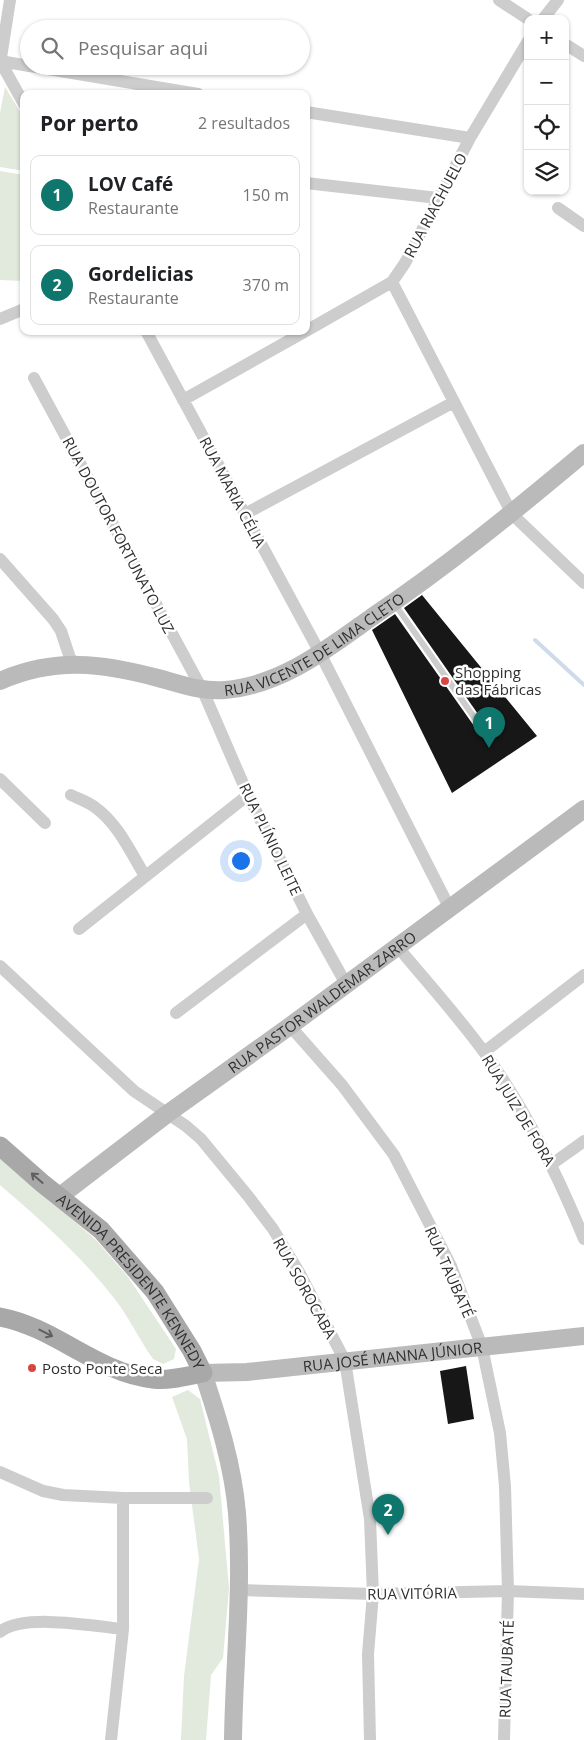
<!DOCTYPE html>
<html lang="pt">
<head>
<meta charset="utf-8">
<style>
  :root { --surface:#fff; --page:#f6f6f6; --text:#202124; --muted:#757577; --line:#e0e0e0; --accent:#0f766e }
  body { margin:0; font-family:"Open Sans",sans-serif; background:var(--page); color:var(--text) }
  .controls { position:absolute; right:15px; top:15px; display:grid; overflow:hidden; border-radius:10px; box-shadow:0 1px 4px #0004 }
  .controls button { width:45px; height:45px; display:grid; place-items:center; padding:0; border:0; border-bottom:1px solid var(--line); background:var(--surface); color:var(--text); font:25px sans-serif }
  .you { position:absolute; left:240px; top:860px; width:18px; height:18px; margin:-12px; border:4px solid #fff; border-radius:50%; background:#1a73e8; box-shadow:0 0 0 8px #1a73e833 }
  .badge { display:grid; place-items:center; width:32px; height:32px; border-radius:50%; background:var(--accent); color:#fff; font-size:16px; font-weight:700 }
  .pin { position:absolute; translate:-50% -41px; filter:drop-shadow(0 1px 2px #0008) }
  .pin::after { content:''; position:absolute; top:26px; width:18px; height:15px; background:inherit; clip-path:polygon(0 0,100% 0,50% 100%) }
  .list { margin:0; padding:0; list-style:none }
  h2 { display:flex; justify-content:space-between; align-items:center; height:65px; margin:0; padding:0 20px; font-size:21px }
  h2 small { font-size:16px; font-weight:400; color:var(--muted) }
  .list li { display:grid; grid-template-columns:32px 1fr auto; gap:15px; align-items:center; box-sizing:border-box; height:80px; margin:0 10px 10px; padding:0 10px; border:1px solid var(--line); border-radius:10px }
  .list b { display:block; font-size:19px; white-space:nowrap }
  .list p { margin:0; font-size:16px; white-space:nowrap; color:var(--muted) }
  .list em { font-size:16px; font-style:normal; color:var(--muted) }
  .icon { flex:none; width:28px; height:28px; fill:none; stroke:currentColor; stroke-width:2; stroke-linecap:round; stroke-linejoin:round }
  .map { position:relative; flex:none; width:584px; height:1740px; overflow:hidden }
  .search { position:absolute; background:var(--surface); box-shadow:0 1px 4px #0004; left:20px; top:20px; width:290px; height:55px; display:flex; align-items:center; gap:12px; box-sizing:border-box; padding:0 18px; border-radius:28px; color:var(--muted); font-size:19px }
  .panel { position:absolute; background:var(--surface); box-shadow:0 1px 4px #0004; left:20px; top:90px; width:290px; height:245px; border-radius:10px }
  .map>svg:first-child { display:block }
  .green { fill:#e2e9dd }
  .lines { fill:none; stroke-linecap:round; stroke-linejoin:round }
  .stream { stroke:#cedcea; stroke-width:4 }
  .building { fill:#171717 }
  .lane { stroke:#cdcdcd; stroke-width:6 }
  .street { stroke:#cdcdcd; stroke-width:12 }
  .secondary { stroke:#bababa; stroke-width:18 }
  .primary { stroke:#a8a8a8; stroke-width:19 }
  .oneway { stroke:#606060 }
  .poi-dot { fill:#d94641; stroke:#fff; stroke-width:2 }
  .labels { text-anchor:middle; dominant-baseline:central; stroke-width:5; stroke-linejoin:round; paint-order:stroke }
  .street-label { font-size:15px; fill:#303030; stroke:#fff }
  .poi-label { font-size:15px; fill:#303030; stroke:#fff; text-anchor:start }
</style>
</head>
<body>
<div class="map">
<svg width="584" height="1740" viewBox="0 0 584 1740">
  <rect width="100%" height="100%" fill="#fff"/>
  <path class="green" d="M5 87 24 118V171L0 167V113Z
    M0 171 24 175V281L0 280Z
    M0 1157 96 1240 128 1277 176 1349 174 1359 163 1364 153 1359C139 1339 129 1317 114 1298 81 1256 40 1219 0 1185Z
    M188 1390 200 1399 219 1476 229 1588 223 1658 211 1675 206 1740H181L184 1676 199 1559 189 1482 187 1439 172 1397Z"/>
  <g class="lines">
    <path class="stream" d="M535 640 584 685"/>
  </g>
  <path class="building" d="M422 595 537 736 452 793 372 630 395 614 479 733 485 734 488 732 487 727 404 608Z
    M466 1366 474 1419 448 1424 440 1371Z"/>
  <g class="lines">
    <path class="lane" d="M394 603 483 730"/>
    <path class="street" d="M499 0 528 19
      M543 19 558 0
      M565 44 584 56
      M0 61 24 104
      M0 61 29 66
      M0 64 10 0
      M30 66 198 94
      M306 112 470 138
      M306 183 438 198
      M558 208 584 226
      M392 282 512 514 584 583
      M0 319 24 309
      M146 331 320 653 449 907
      M306 331 392 282 405 263 470 138 528 41
      M34 378 203 691 248 795 307 914 346 984
      M183 400 306 331
      M245 514 454 402
      M0 559 53 619 61 631 72 664
      M0 779 45 823
      M71 795C79 799 89 802 96 808 118 824 131 853 145 876
      M79 929 248 795
      M397 946C426 981 457 1015 484 1052 526 1109 557 1173 584 1239
      M0 966 134 1091 186 1126 201 1139 248 1196 273 1229 299 1272 345 1361 370 1519 373 1594 368 1654 370 1740
      M176 1013 307 914
      M290 1026 342 1085 394 1155 451 1266 482 1347 500 1433 505 1486 508 1591 504 1740
      M484 1052 584 975
      M552 1164 584 1141
      M0 1472 43 1491 63 1495 123 1498H207
      M240 1590 373 1594 508 1591 584 1594
      M0 1632C22 1613 94 1626 123 1629
      M111 1740 123 1629V1498"/>
    <g class="secondary">
      <path id="s1" d="M0 681C55 657 102 663 158 678 181 684 201 692 225 690 282 685 327 649 372 617 446 567 515 511 584 453"/>
      <path id="s2" d="M60 1196 167 1114 290 1026 584 809"/>
      <path id="s3" d="M233 1740C234 1664 243 1589 237 1513 233 1465 218 1418 203 1373L247 1372 584 1336"/>
    </g>
    <path class="primary" id="s4" d="M0 1146 42 1183 101 1230 155 1292 192 1351 203 1373C187 1376 170 1381 153 1379 97 1373 55 1327 0 1317"/>
  </g>
  <defs><path id="oneway-shaft" d="M-6 0H5M1.5-3L5.5 0L1.5 3" fill="none" stroke-width="1.6" stroke-linecap="round" stroke-linejoin="round" transform="scale(1.25)"/></defs>
  <g class="oneway">
    <use href="#oneway-shaft" transform="translate(37 1178) rotate(-139)"/>
    <use href="#oneway-shaft" transform="translate(46 1333) rotate(27)"/>
  </g>
  <g class="poi-dot">
    <circle cx="445" cy="681" r="5"/>
    <circle cx="32" cy="1368" r="5"/>
  </g>
  <g class="labels">
    <g class="street-label">
      <text transform="translate(435 205) rotate(-62)">RUA RIACHUELO</text>
      <text transform="translate(233 492) rotate(62)">RUA MARIA CÉLIA</text>
      <text transform="translate(119 535) rotate(62)">RUA DOUTOR FORTUNATO LUZ</text>
      <text stroke="none"><textPath href="#s1" startOffset="331">RUA VICENTE DE LIMA CLETO</textPath></text>
      <text transform="translate(271 839) rotate(64)">RUA PLÍNIO LEITE</text>
      <text stroke="none"><textPath href="#s2" startOffset="326">RUA PASTOR WALDEMAR ZARRO</textPath></text>
      <text transform="translate(519 1110) rotate(59)">RUA JUIZ DE FORA</text>
      <text transform="translate(450 1272) rotate(66)">RUA TAUBATÉ</text>
      <text stroke="none"><textPath href="#s4" startOffset="190">AVENIDA PRESIDENTE KENNEDY</textPath></text>
      <text transform="translate(305 1288) rotate(61)">RUA SOROCABA</text>
      <text stroke="none"><textPath href="#s3" startOffset="562">RUA JOSÉ MANNA JÚNIOR</textPath></text>
      <text transform="translate(412 1593) rotate(-1)">RUA VITÓRIA</text>
      <text transform="translate(506 1669) rotate(-88)">RUA TAUBATÉ</text>
    </g>
    <g class="poi-label">
      <text x="455" y="672">Shopping<tspan x="455" dy="17">das Fábricas</tspan></text>
      <text x="42" y="1368">Posto Ponte Seca</text>
    </g>
  </g>
</svg>
<div class="controls">
<button>+</button>
<button>−</button>
<button><svg class="icon" aria-label="locate" viewBox="0 0 24 24"><circle cx="12" cy="12" r="6"/><path d="M12 2v4M12 18v4M2 12h4M18 12h4"/></svg></button>
<button><svg class="icon" aria-label="layers" viewBox="0 0 24 24"><path d="M12 4l9 5-9 5-9-5zM3 14l9 5 9-5"/></svg></button>
</div>
<div class="you"></div>
<div class="pin badge" style="left:489px;top:748px">1</div>
<div class="pin badge" style="left:388px;top:1535px">2</div>
<div class="search"><svg class="icon" aria-label="search" viewBox="0 0 24 24"><circle cx="10" cy="10" r="6"/><path d="M15 15l6 6"/></svg>Pesquisar aqui</div>
<section class="panel">
<h2>Por perto<small>2 resultados</small></h2>
<ul class="list">
<li><span class="badge">1</span><div><b>LOV Café</b><p>Restaurante</p></div><em>150 m</em></li>
<li><span class="badge">2</span><div><b>Gordelicias</b><p>Restaurante</p></div><em>370 m</em></li>
</ul>
</section>
</div>
</body>
</html>
